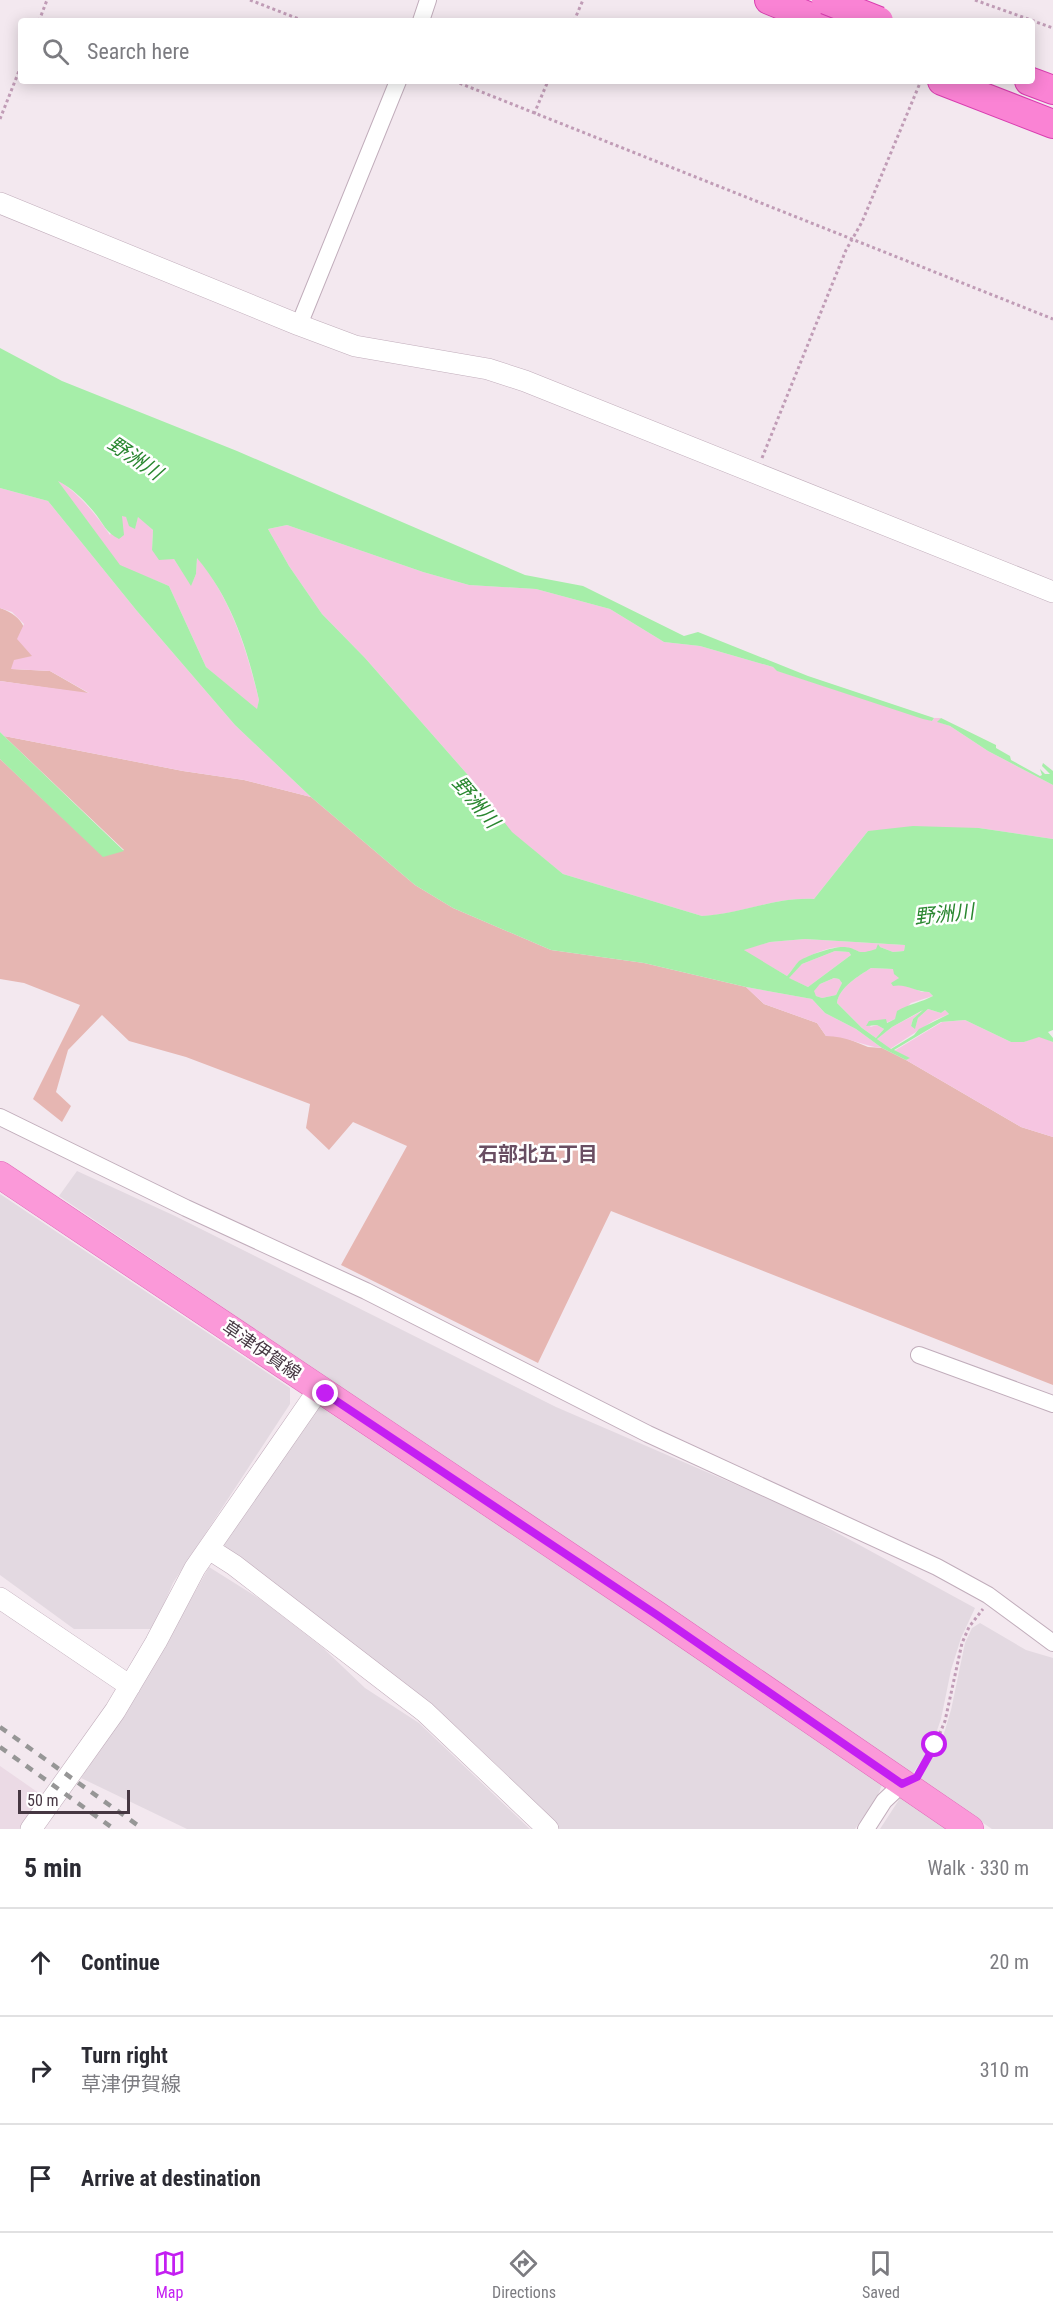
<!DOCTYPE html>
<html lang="en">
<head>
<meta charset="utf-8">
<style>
  :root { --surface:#fff; --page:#f2f2f3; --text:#2b2b33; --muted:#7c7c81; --line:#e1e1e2; --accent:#c41ff2 }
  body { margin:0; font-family:"Roboto Condensed","Noto Sans JP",sans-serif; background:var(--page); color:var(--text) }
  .scale { position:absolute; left:18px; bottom:15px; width:112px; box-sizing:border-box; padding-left:6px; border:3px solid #463742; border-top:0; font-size:16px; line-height:21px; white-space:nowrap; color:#463742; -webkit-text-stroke:4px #fff; paint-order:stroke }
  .stop { position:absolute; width:18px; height:18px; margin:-14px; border:4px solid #c41ff2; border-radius:50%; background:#fff }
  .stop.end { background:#c41ff2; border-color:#fff; box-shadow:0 2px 6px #0008 }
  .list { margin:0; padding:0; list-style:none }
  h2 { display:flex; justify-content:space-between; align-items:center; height:78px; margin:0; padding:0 24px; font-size:26px }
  h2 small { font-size:20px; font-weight:400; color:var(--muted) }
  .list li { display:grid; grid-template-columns:39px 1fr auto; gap:18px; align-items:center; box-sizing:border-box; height:108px; padding:0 24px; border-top:2px solid var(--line) }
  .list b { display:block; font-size:22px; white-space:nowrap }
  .list p { margin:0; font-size:20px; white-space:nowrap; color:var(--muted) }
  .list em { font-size:20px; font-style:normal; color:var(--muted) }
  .icon { flex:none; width:33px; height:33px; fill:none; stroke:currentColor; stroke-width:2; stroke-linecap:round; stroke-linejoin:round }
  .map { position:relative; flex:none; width:1053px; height:1829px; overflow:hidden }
  .search { position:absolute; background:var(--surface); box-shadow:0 3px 15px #0003; left:18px; right:18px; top:18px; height:66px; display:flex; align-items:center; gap:15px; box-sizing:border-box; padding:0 21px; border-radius:6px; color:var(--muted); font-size:22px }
  .sheet { height:402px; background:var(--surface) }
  nav { display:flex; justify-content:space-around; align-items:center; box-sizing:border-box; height:84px; border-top:2px solid var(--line); background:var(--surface); font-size:16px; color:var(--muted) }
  nav a { display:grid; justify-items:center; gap:3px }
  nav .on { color:var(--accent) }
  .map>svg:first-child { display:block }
  .residential { fill:#ebdae5 }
  .industrial { fill:#e3d9e1 }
  .green { fill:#e6b6b2 }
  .sand { fill:#f6c5e1 }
  .water { fill:#a6eea9; fill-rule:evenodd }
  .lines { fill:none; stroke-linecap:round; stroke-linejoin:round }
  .minor-casing { stroke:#c1adbb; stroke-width:18 }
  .tertiary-casing { stroke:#c1adbb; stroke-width:22 }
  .primary-casing { stroke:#e069b8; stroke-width:28 }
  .trunk-casing { stroke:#d83daf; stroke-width:30 }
  .path { stroke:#c09cb6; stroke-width:3; stroke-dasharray:3 3; stroke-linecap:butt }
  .minor { stroke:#fff; stroke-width:16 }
  .tertiary { stroke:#fff; stroke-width:21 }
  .primary { stroke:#fb99d9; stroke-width:27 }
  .trunk { stroke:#fa83d4; stroke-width:28 }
  .rail { stroke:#969696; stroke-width:4.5; stroke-dasharray:8 8; stroke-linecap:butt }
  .trunk-bridge-casing { stroke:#d83daf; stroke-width:30; stroke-linecap:butt }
  .trunk-bridge { stroke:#fa83d4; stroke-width:28 }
  .route { stroke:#c41ff2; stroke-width:8 }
  .labels { text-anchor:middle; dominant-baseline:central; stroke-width:5; stroke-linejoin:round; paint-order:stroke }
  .street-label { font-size:18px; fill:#463742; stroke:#fff }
  .water-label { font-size:20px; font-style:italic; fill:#2a8730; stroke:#fff }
  .neighbourhood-label { font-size:20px; font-weight:bold; fill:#694e62; stroke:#fff }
</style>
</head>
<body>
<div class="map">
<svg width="1053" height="1829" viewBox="0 0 1053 1829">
  <rect width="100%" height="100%" fill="#f3e8ef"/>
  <path class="residential" d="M0 1766 46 1798 20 1829H0Z"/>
  <path class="industrial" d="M77 1171 175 1216 556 1407 797 1511 975 1608 961 1638 951 1670 941 1719 932 1745 912 1775 59 1196Z
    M0 1194 290 1388V1404L173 1583 153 1629H74L0 1575Z
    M319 1406 883 1782 878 1795 855 1829H558L359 1648 225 1548 223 1541Z
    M209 1567 263 1601 322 1647 365 1688 419 1723 530 1829H187L81 1778 141 1688Z
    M980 1623 1026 1650 1053 1658V1829H992L918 1780 942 1740 951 1710 965 1643 972 1628Z
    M904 1792 958 1829H880Z"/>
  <path class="green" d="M0 608C26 617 26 632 33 657L12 669 50 671 90 694 0 681Z
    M4 736 183 771 244 780 311 797 415 885 453 908 551 950 644 963 746 987 764 1004 817 1023 826 1036H841L868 1047 882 1048 906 1060 1021 1127 1053 1137V1385L611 1211 538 1363 341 1265 407 1146 353 1122 329 1150 306 1128 310 1104 186 1057 129 1041 102 1015 68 1050 56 1092 71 1106 62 1122 33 1099 80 1005 24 983 0 979V759L103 856 124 850Z"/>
  <path class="sand" d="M57 480C79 493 95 513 110 535L122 515 126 517 135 528 138 516 153 530 152 550 174 559 191 585 196 574 197 557C232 601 246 647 259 700L257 710 206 667 169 586 120 566Z
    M0 488 48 501 137 611 235 725 311 797 244 780 183 771 4 736 0 732V681L89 693 50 671 11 669 14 660 32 656 17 639 24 624 12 612 0 608Z
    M287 525 423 572 469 585 536 589 610 609 664 642 700 646 773 667 778 671 932 721 934 718H941L938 722 950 726 988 751 1053 785V839L979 828 868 831 814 899C775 897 741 914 702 916L563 874 511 832 467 774 365 658 322 614 289 566 268 529Z
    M805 939 905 945 904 951 893 952 880 947C863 960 858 948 844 947 831 946 810 954 799 962 795 965 791 972 787 976L745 952 744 949 770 942Z
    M835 951 849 952 851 955 808 987 788 978 802 964Z
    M871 968 893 969 900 977 896 981 922 992H929L933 996 911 1003 895 1019 886 1023 873 1022 870 1027 877 1025 884 1029 876 1038 862 1028 837 1003C839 987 859 976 871 968Z
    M834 978 839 979 842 983 836 995 822 998 816 996 813 991 820 984Z
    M746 987 812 999 825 1013 856 1029 882 1048C862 1046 846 1036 826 1036L817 1023 764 1004Z
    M928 1009 941 1013 945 1010 949 1014 933 1021 890 1049 877 1039 892 1027 924 1010 913 1019 911 1026 915 1028 918 1018Z
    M965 1020 1011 1042H1024L1039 1036 1053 1042V1137L1021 1127 906 1060 909 1058 894 1051 942 1022Z"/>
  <path class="water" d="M0 348 62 381 237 451 525 575 583 586 684 636 698 632 808 676 934 718 932 721 923 719 777 671 773 667 700 646 664 642 610 609 536 589 469 585 423 572 287 525 268 529 289 566 322 614 365 658 467 774 512 832 563 874 702 916C742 914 774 897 814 899L868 831 913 826 979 828 1053 839V1030L1048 1032 1053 1038V1042L1039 1037 1024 1042H1011L965 1020 941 1022 894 1050 910 1058 906 1060 882 1048 856 1029 825 1013 812 999 746 987 644 963 551 950 453 908 415 885 311 797 235 725 137 611 48 501 0 488ZM58 481C72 488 84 500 94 512 103 523 106 533 119 539L124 535 122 516 126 517 129 526 135 529 138 517 153 530 152 550 159 560 174 559 191 586 196 574 197 558C232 600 247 648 259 700L257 709 206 667 169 586 120 565ZM805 939 905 945 904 951 893 952 880 947 878 944 876 949C855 956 861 949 845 947 834 946 808 955 799 961 795 965 791 972 787 976L744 950 770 942ZM835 951 849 952 851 955 808 987 789 978 802 964ZM871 968 893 969 894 974 899 978 891 983 893 986C905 983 916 992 929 992L933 996C922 1002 909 1004 897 1011L895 1019 887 1023 886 1019 869 1021 866 1026 877 1025 884 1029 876 1038 862 1028 837 1003C839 987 859 976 871 968ZM834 978 839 979 842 983 836 995 822 998 816 996 814 991 820 984ZM928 1009 941 1013 945 1010 949 1014 919 1029 914 1035 891 1049 877 1039 892 1027 923 1010 913 1019 911 1026 915 1029 918 1018Z
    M941 718 996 745V748L1010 756 1011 760 1040 776 1042 775 1040 769 1045 774H1050L1042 766 1043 763 1053 771V785L988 751 950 726 937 722Z
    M0 732 4 736 124 851 103 857 0 759Z"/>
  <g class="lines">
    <g class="minor-casing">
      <path id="minor" d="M421 21 428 0
        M299 325 398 81
        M0 1117 186 1208 366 1291 648 1434 937 1567 988 1595 1053 1643
        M919 1355 1053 1404
        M866 1829 884 1801 902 1784"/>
    </g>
    <g class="tertiary-casing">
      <path id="tertiary" d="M0 203 299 325 355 346 488 369 525 381 1053 592
        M209 1549 234 1565 425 1712 548 1829
        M0 1598 130 1686
        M31 1829 115 1711 156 1642 195 1568 319 1389"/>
    </g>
    <g class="primary-casing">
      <path id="primary" d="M0 1175 657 1615 970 1829"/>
    </g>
    <g class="trunk-casing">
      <path id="trunk" d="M769 0 820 21
        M942 81 1053 124
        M1029 81 1053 90"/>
    </g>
    <path class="path" d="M250 0 304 21
      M975 0 1053 28
      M39 21 47 0
      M574 21 583 0
      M454 81 1053 319
      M534 114 548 81
      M0 119 21 66
      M762 458 846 250 862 222 920 83
      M920 1771 935 1745 945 1721 962 1643 969 1627 983 1609"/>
    <use href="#minor" class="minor"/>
    <use href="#tertiary" class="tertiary"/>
    <use href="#primary" class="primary"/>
    <use href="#trunk" class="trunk"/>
    <path class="rail" d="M0 1727 143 1829
      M0 1747 114 1829"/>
    <g class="trunk-bridge-casing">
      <path id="trunk-bridge" d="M826 0 879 21"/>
    </g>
    <use href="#trunk-bridge" class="trunk-bridge"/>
  </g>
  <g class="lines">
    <path class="route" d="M326 1394 657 1615 902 1784 917 1777 935 1745"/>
  </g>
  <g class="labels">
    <g class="street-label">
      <text transform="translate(262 1350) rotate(34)">草津伊賀線</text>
    </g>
    <g class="water-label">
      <text transform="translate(135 458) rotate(34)">野洲川</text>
      <text transform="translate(476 802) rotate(50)">野洲川</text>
      <text transform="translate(944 914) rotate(-6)">野洲川</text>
    </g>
    <g class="neighbourhood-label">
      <text x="538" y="1154">石部北五丁目</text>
    </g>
  </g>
</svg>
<div class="scale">50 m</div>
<div class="stop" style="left:935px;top:1745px"></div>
<div class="stop end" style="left:326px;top:1394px"></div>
<div class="search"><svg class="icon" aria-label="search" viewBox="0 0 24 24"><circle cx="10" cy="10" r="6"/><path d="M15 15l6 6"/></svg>Search here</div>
</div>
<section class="sheet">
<h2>5 min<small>Walk · 330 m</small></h2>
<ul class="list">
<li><svg class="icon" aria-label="ahead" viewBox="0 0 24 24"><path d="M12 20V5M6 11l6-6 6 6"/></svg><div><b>Continue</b></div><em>20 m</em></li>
<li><svg class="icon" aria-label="right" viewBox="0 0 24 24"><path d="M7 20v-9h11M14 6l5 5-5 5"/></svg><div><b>Turn right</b><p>草津伊賀線</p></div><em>310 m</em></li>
<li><svg class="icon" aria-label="arrive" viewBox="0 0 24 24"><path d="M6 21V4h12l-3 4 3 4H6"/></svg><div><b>Arrive at destination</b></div></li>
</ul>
</section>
<nav>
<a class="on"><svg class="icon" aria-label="map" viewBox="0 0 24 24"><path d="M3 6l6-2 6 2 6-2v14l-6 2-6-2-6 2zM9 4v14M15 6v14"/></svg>Map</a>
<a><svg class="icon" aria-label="directions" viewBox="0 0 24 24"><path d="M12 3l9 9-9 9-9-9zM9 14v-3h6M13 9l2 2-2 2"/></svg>Directions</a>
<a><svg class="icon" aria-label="saved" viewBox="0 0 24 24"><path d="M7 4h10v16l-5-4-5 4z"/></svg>Saved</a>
</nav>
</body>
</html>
